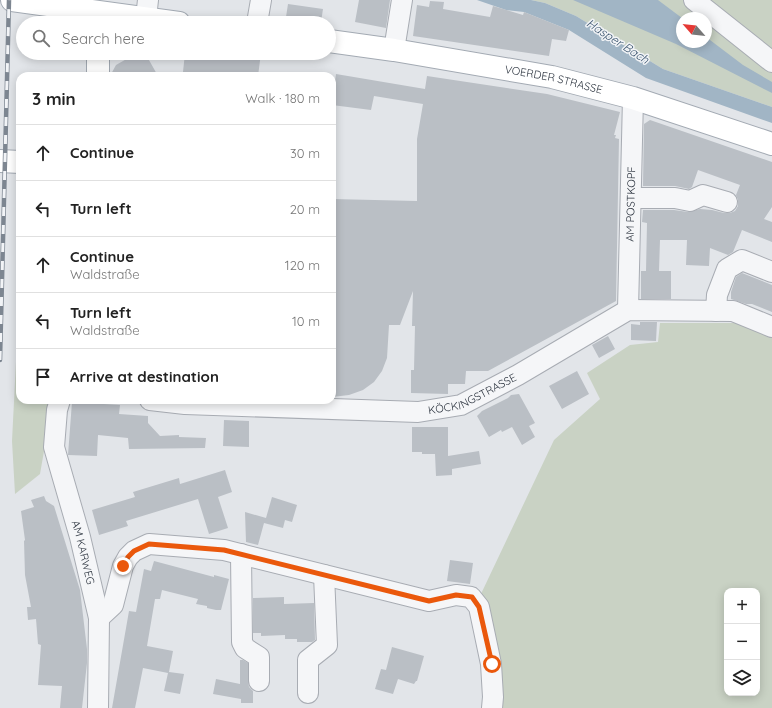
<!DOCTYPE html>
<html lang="en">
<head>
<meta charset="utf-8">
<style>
  :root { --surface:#fff; --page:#f6f6f6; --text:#222; --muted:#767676; --line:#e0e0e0 }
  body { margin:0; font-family:Quicksand,sans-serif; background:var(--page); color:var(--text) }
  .controls { position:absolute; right:12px; bottom:12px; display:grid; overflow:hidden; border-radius:8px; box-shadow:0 2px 10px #0003 }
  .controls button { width:36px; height:36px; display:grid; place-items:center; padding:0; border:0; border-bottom:1px solid var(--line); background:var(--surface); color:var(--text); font:20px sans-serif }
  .compass { position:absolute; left:676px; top:12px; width:36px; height:36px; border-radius:50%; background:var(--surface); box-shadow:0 2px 10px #0003; rotate:298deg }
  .stop { position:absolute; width:12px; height:12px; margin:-9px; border:3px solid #ea580c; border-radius:50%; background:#fff }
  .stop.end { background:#ea580c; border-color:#fff; box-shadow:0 1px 4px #0008 }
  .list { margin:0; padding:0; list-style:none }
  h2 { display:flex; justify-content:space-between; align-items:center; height:52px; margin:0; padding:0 16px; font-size:17px }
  h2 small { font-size:13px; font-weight:400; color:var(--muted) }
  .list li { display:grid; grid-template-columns:26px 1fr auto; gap:12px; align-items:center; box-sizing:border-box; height:56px; padding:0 16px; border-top:1px solid var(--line) }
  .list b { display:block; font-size:15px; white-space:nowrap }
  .list p { margin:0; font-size:13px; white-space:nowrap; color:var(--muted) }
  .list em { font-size:13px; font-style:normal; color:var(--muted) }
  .icon { flex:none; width:22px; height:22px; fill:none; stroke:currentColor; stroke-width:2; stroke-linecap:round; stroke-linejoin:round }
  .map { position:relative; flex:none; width:772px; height:708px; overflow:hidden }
  .search { position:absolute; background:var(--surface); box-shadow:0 2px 10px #0003; left:16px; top:16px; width:320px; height:44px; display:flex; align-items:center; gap:10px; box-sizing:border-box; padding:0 14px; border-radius:22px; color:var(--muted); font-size:15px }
  .panel { position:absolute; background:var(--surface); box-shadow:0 2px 10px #0003; left:16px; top:72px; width:320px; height:332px; border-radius:12px }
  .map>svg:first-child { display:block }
  .green { fill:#c9d2c4; fill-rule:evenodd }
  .water { fill:#a1b5c5 }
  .building { fill:#babfc5 }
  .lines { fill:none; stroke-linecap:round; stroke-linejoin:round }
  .minor-casing { stroke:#a8acb3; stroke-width:22 }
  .major-casing { stroke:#a3aab3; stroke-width:24 }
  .minor { stroke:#f5f6f8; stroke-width:20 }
  .major { stroke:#fff; stroke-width:22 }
  .rail-casing { stroke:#7d8691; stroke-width:4.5 }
  .rail { stroke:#f2f4f7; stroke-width:3; stroke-dasharray:9; stroke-linecap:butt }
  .route { stroke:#ea580c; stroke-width:5 }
  .labels { text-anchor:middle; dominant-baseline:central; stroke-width:3; stroke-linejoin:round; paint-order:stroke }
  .street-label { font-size:11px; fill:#2c343f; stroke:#f2f4f7 }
  .water-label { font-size:12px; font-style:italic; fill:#3b556f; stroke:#f2f4f7 }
</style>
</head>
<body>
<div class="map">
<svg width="772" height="708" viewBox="0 0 772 708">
  <rect width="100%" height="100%" fill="#e2e5e9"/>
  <path class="green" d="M531 0H692L772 68V107L663 69 576 16 545 3ZM682 18H706V42H682Z
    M704 0H772V54Z
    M20 282V400H53L40 474 15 494 12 441Z
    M660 323H746L772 334V708H496L480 596 554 440 600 399 587 373 630 345 658 342ZM727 591H757V693H727Z"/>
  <path class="water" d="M477 0H531L545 3 576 16 663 69 772 107V123L646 78 569 30 524 12 506 10Z
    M573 0H658L682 18V42H706V37L743 65 772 82V93L676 44Z"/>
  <path class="building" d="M359 0H390L386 28 355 22Z
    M430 1 444 2 443 9 490 17 493 6 523 15 524 12 569 30 566 41 552 39 549 56 413 36 417 5 429 7Z
    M288 4 323 9 321 22 286 17Z
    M137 53H145L158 76H110L116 65Z
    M185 53H261L258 76H242V74L183 72Z
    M336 74 425 89 427 76 547 94 620 112 614 135H616L615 138 619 139 616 301 488 371H466L465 384H448V394L411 393V370H414L415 326H412L413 291 400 325H389L387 358 382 371 374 382 363 390 349 395 332 397V199L417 201V139L423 104 374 96 371 110 332 105Z
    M650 120 772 162V207L764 219 772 222V242L742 230 733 252 728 255 710 248 709 266 686 265 687 240H660L659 271H671V299H641V271H646L647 223 642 222 643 210H674L688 212 700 209 712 210 724 213H730L735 211 738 206V200L736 195 740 185 698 170 692 187 689 189 675 186H643L644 124Z
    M742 273 772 285V312L752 304H746L731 299V292L736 277Z
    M640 322H657L656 341 631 340V324L640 325Z
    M608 336 615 349 599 358 592 345Z
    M577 371 589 394 562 409 549 386Z
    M519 394 535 423 529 426 535 437 522 445 512 427 502 432 501 430 489 437 477 416 482 411 508 398 511 395Z
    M72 402 120 405 119 414 148 416V423L160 436 179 435V437L206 438 205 448 129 449 128 438 98 435 97 456 68 455Z
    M224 420 249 421V447L223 446Z
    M412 427H448V456L479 451 481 464 452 469V475L436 476 435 454H422V452H412Z
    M225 470 232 492 218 497 228 528 209 534 198 499 126 521 128 526 99 535 92 510 135 497 133 492 179 478 180 484Z
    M44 496 46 501 54 506 80 590 87 649V663L82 708H60L62 686 38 685 41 645 38 644 36 619 28 620 27 607H31L25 575 24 541 25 540 21 511 34 507 31 500Z
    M272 497 297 505 292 522 285 520 283 528 264 523 258 545 246 542 245 512 266 518Z
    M450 560 473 563 470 584 447 581Z
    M154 561 214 577V575L229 579 221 610H216L207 608V606L196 604 198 599 162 590 160 599H155L147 646 173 651 169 672 184 674 180 694 164 691 168 673 143 668 135 708H112L129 611 136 612 144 569 151 571Z
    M284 597V604L314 603 315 640 312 642H297V639H285V635L261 636V633H253V598Z
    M392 647 424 656 417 681H416L414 684 398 679 393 694 375 689 381 669 386 670Z
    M240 660H243L248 663V681L249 687 253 691V703H241V699L213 694 216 679 240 684Z"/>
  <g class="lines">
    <g class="minor-casing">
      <g id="minor">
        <path d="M694 0 772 62"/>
        <path d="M146 18 148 0"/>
        <path d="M257 23 261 0"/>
        <path d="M394 50 402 0"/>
        <path d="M631 198H675L690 201 703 195 727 202"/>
        <path id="s1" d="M628 310 633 98"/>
        <path d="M716 311 717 295 727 269 742 260 772 272"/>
        <path id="s2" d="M60 400 57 410 54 447 80 537 99 618 98 708"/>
        <path id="s3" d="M150 400 185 404 418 412 461 405 518 375 628 310 733 311 772 327"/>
        <path d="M241 554 242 642 245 648 259 657V681"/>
        <path d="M99 618 113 605 123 566 128 557 134 551 149 544 224 550 429 601 456 595 471 597 479 607 491 664 493 697 492 708"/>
        <path d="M308 693V660L327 645 324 575"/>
      </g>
    </g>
    <g class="major-casing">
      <g id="major">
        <path d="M12 0 179 23"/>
        <path id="s4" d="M329 41 394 50 552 77 633 98 772 144"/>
        <path d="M98 76V53"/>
        <path d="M0 161 20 162"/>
      </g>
    </g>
    <use href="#minor" class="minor"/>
    <use href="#major" class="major"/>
    <g class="rail-casing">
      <path id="rail" d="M0 360 9 0"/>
    </g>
    <use href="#rail" class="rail"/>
  </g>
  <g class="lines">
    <path class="route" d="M123 566 128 557 134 551 149 544 224 550 429 601 456 595 472 597 479 607 492 664"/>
  </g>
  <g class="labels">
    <g class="street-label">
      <text stroke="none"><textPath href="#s4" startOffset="228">VOERDER STRASSE</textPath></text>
      <text stroke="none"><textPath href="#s1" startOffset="106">AM POSTKOPF</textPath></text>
      <text stroke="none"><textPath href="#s3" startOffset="326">KÖCKINGSTRASSE</textPath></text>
      <text stroke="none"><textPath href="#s2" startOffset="157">AM KARWEG</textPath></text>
    </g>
    <g class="water-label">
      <text transform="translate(618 41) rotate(33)">Hasper Bach</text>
    </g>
  </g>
</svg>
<div class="controls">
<button>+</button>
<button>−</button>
<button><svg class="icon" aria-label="layers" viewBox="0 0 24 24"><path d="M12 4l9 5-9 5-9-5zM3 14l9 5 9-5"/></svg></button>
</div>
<svg class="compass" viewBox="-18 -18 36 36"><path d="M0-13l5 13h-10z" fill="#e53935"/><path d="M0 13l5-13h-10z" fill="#767676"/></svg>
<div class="stop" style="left:492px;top:664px"></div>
<div class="stop end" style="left:123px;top:566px"></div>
<div class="search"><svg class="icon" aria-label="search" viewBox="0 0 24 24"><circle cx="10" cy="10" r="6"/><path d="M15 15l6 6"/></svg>Search here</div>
<section class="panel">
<h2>3 min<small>Walk · 180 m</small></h2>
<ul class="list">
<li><svg class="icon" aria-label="ahead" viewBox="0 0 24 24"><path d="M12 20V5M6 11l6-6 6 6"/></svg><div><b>Continue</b></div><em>30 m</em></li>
<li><svg class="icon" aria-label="left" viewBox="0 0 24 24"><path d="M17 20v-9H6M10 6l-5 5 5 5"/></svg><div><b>Turn left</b></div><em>20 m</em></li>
<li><svg class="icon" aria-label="ahead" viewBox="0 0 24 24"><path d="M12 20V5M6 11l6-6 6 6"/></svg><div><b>Continue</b><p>Waldstraße</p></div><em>120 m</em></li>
<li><svg class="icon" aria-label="left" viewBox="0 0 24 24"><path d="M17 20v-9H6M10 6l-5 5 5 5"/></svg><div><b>Turn left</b><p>Waldstraße</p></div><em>10 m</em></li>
<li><svg class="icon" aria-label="arrive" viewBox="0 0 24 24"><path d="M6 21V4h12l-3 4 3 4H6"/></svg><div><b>Arrive at destination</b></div></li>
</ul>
</section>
</div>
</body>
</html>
